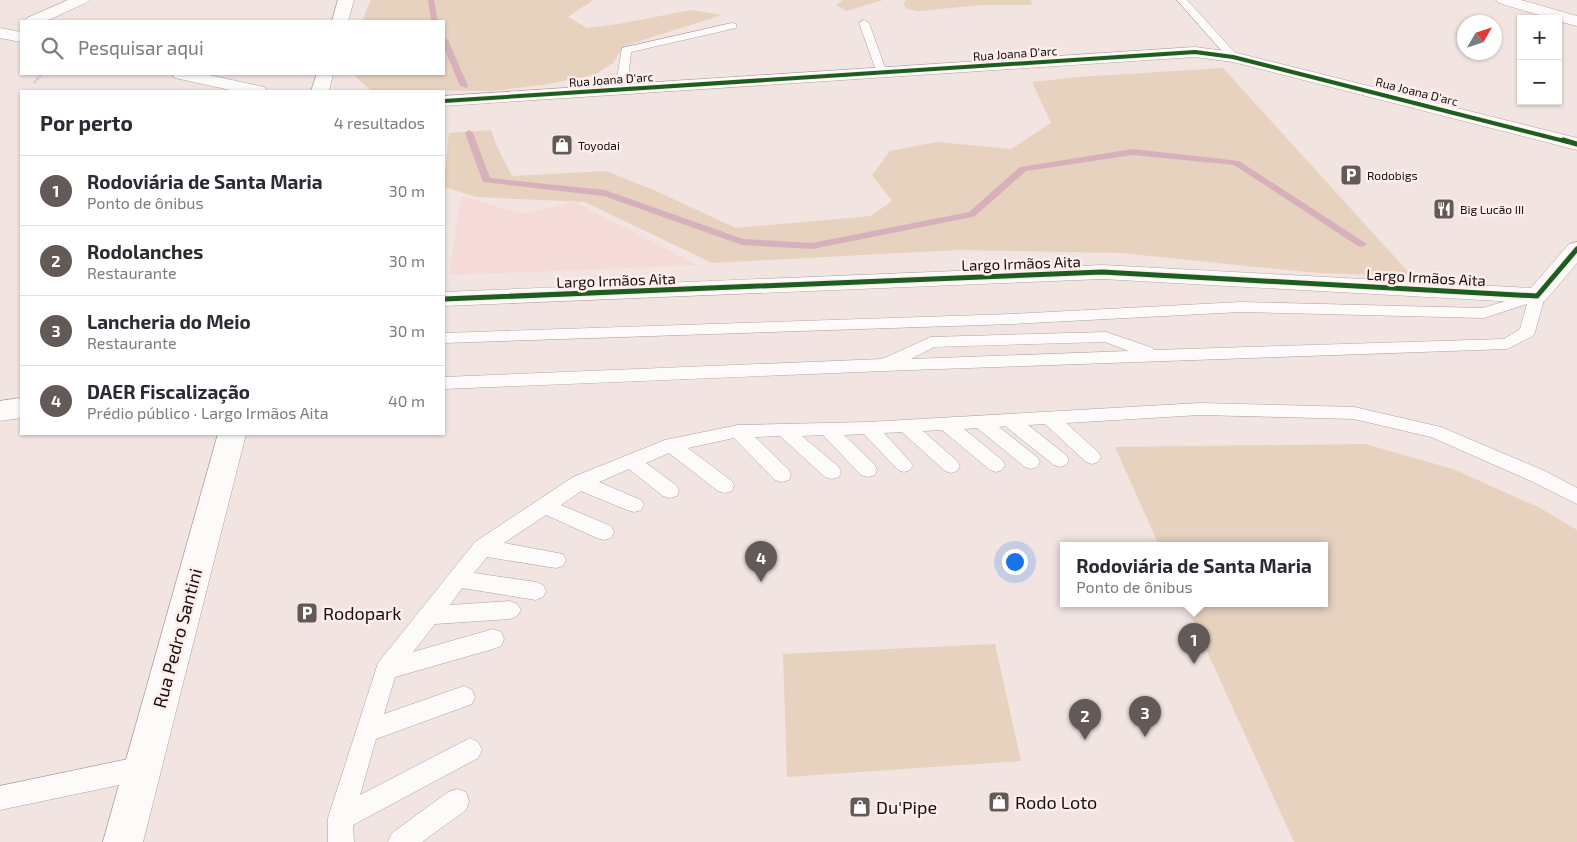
<!DOCTYPE html>
<html lang="pt">
<head>
<meta charset="utf-8">
<style>
  :root { --surface:#fff; --page:#f2f2f3; --text:#2b2b33; --muted:#7c7c81; --line:#e1e1e2; --accent:#635957 }
  body { margin:0; font-family:"Exo 2",sans-serif; background:var(--page); color:var(--text) }
  .controls { position:absolute; right:15px; top:15px; display:grid; overflow:hidden; border-radius:0px; box-shadow:0 1px 4px #0004 }
  .controls button { width:45px; height:45px; display:grid; place-items:center; padding:0; border:0; border-bottom:1px solid var(--line); background:var(--surface); color:var(--text); font:25px sans-serif }
  .compass { position:absolute; left:1457px; top:15px; width:45px; height:45px; border-radius:50%; background:var(--surface); box-shadow:0 1px 4px #0004; rotate:51deg }
  .you { position:absolute; left:1014px; top:561px; width:18px; height:18px; margin:-12px; border:4px solid #fff; border-radius:50%; background:#1a73e8; box-shadow:0 0 0 8px #1a73e833 }
  .badge { display:grid; place-items:center; width:32px; height:32px; border-radius:50%; background:var(--accent); color:#fff; font-size:16px; font-weight:700 }
  .pin { position:absolute; translate:-50% -41px; filter:drop-shadow(0 1px 2px #0008) }
  .pin::after { content:''; position:absolute; top:26px; width:18px; height:15px; background:inherit; clip-path:polygon(0 0,100% 0,50% 100%) }
  .popup { position:absolute; left:1060px; top:542px; width:268px; height:65px; box-sizing:border-box; display:grid; place-content:center; border-radius:0px; background:var(--surface); filter:drop-shadow(0 1px 4px #0005); font-size:16px; white-space:nowrap; color:var(--muted) }
  .popup b { font-size:19px; color:var(--text) }
  .popup::after { content:''; position:absolute; left:50%; top:100%; margin-left:-10px; border:10px solid transparent; border-top-color:var(--surface) }
  .list { margin:0; padding:0; list-style:none }
  h2 { display:flex; justify-content:space-between; align-items:center; height:65px; margin:0; padding:0 20px; font-size:21px }
  h2 small { font-size:16px; font-weight:400; color:var(--muted) }
  .list li { display:grid; grid-template-columns:32px 1fr auto; gap:15px; align-items:center; box-sizing:border-box; height:70px; padding:0 20px; border-top:1px solid var(--line) }
  .list b { display:block; font-size:19px; white-space:nowrap }
  .list p { margin:0; font-size:16px; white-space:nowrap; color:var(--muted) }
  .list em { font-size:16px; font-style:normal; color:var(--muted) }
  .icon { flex:none; width:28px; height:28px; fill:none; stroke:currentColor; stroke-width:2; stroke-linecap:round; stroke-linejoin:round }
  .map { position:relative; flex:none; width:1577px; height:842px; overflow:hidden }
  .search { position:absolute; background:var(--surface); box-shadow:0 1px 4px #0004; left:20px; top:20px; width:425px; height:55px; display:flex; align-items:center; gap:12px; box-sizing:border-box; padding:0 18px; border-radius:0px; color:var(--muted); font-size:19px }
  .panel { position:absolute; background:var(--surface); box-shadow:0 1px 4px #0004; left:20px; top:90px; width:425px; height:345px; border-radius:0px }
  .map>svg:first-child { display:block }
  .built { fill:#f4dbd7 }
  .green { fill:#e7d1bf }
  .lines { fill:none; stroke-linecap:round; stroke-linejoin:round }
  .stream { fill:#d8b0bc; fill-rule:evenodd }
  .service-casing { stroke:#aca2a0; stroke-width:1 }
  .minor-casing { stroke:#aca2a0; stroke-width:1 }
  .tertiary-casing { stroke:#aca2a0; stroke-width:1 }
  .path { stroke:#cfcbca; stroke-width:2; stroke-dasharray:3 1; stroke-linecap:butt }
  .service { fill:#fdfbfa; fill-rule:evenodd }
  .minor { fill:#fdfbfa; fill-rule:evenodd }
  .tertiary { fill:#fdfbfa; fill-rule:evenodd }
  .cycleway-far1-casing { stroke:#feeeeb; stroke-width:5.5 }
  .cycleway-casing { stroke:#feeeeb; stroke-width:8 }
  .cycleway-far1 { stroke:#1b5e20; stroke-width:4 }
  .cycleway { stroke:#1b5e20; stroke-width:5 }
  .labels { text-anchor:middle; dominant-baseline:central; stroke-width:5; stroke-linejoin:round; paint-order:stroke }
  .far-street-label { font-size:12px; fill:#160e0c; stroke:#feeeeb }
  .far-poi-label { font-size:12px; fill:#160e0c; stroke:#feeeeb; text-anchor:start }
  .street-label { font-size:15px; fill:#160e0c; stroke:#feeeeb }
  .near-poi-label { font-size:18px; fill:#160e0c; stroke:#feeeeb; text-anchor:start }
  .near-street-label { font-size:18px; fill:#160e0c; stroke:#feeeeb }
</style>
</head>
<body>
<div class="map">
<svg width="1577" height="842" viewBox="0 0 1577 842">
  <rect width="100%" height="100%" fill="#f1e4e1"/>
  <path class="built" d="M461 196 522 214 575 202 698 265 449 275Z"/>
  <path class="green" d="M371 0H593L568 17 587 28 619 24 691 10 722 15 624 46 613 63 594 75 543 85 492 91 370 90 353 74H444V21H362Z
    M843 0H883L846 11 836 5Z
    M907 0H1031L1032 5H981L920 11 906 9 903 3Z
    M1223 68 1412 276 1317 273 1121 253 957 250 712 263 585 202 477 197 444 187 449 133 491 130 497 147 512 176 606 171 656 191 736 228 871 216 892 201 872 175 890 151 937 142 1011 149 1051 123 1032 82 1079 77Z
    M1365 444 1453 469 1540 508 1577 530V842H1294L1185 603H1324V545H1159L1115 447Z
    M995 644 1021 761 787 777 783 654Z"/>
  <g class="lines">
    <path class="stream" d="M428 0H434L438 21H431Z
      M444 38 448 40 468 86 467 88 460 86 444 48Z
      M469 130 473 133 490 178 605 190 743 239 812 243 969 212 1020 167 1133 149 1239 161 1367 244 1362 247 1358 246 1234 165 1133 155 1026 171 975 216 972 217 812 249 742 245 604 196 483 182 465 133Z"/>
    <g class="service-casing">
      <path id="service" d="M1177 0H1187L1237 55 1238 57 1237 59H1229Z
        M864 20 869 23 887 73 886 75 882 76 877 73 859 23Z
        M732 23 736 24V28L631 52 627 90 621 93 615 90 622 48Z
        M1537 291 1542 293 1545 296 1535 332 1533 336 1507 349 883 371 444 389V377L882 359 931 337 1106 332 1153 348 1154 350 1504 339 1520 329 1527 304 1484 318 1241 312 1012 324 444 343V333L1012 314 1241 302 1483 308ZM1105 342 1129 351 911 359 934 347Z
        M1200 403 1354 407 1441 427 1545 471 1577 488V504L1531 481 1431 437 1354 419 1200 415 1066 423 1098 452 1101 457 1098 462 1092 464 1086 462 1045 424 1028 425 1066 455 1069 460 1066 465 1060 467 1054 465 1005 426 999 427 1037 457 1040 462 1037 467 1031 469 1025 467 977 428 964 429 1002 460 1005 465 1002 470 996 472 990 470 942 430 923 431 957 461 960 466 957 471 951 473 945 471 902 432 884 433 913 465 910 470 904 472 898 470 864 434 844 435 875 465 877 470 875 475 868 477 861 475 823 435 802 436 839 467 841 472 839 477 832 479 825 477 780 436 755 437 789 470 791 475 789 480 782 482 775 480 734 438 688 448 732 481 734 486 732 491 725 493 718 491 669 453 646 463 677 486 679 491 677 496 670 498 663 496 629 469 599 482 641 500 644 505 641 510 634 512 627 510 581 491 561 505 611 526 614 532 611 538 604 540 597 538 546 515 504 543 563 554 566 560 563 566 556 568 487 557 474 573 536 582 543 585 546 591 543 597 536 600 462 588 450 605 510 601 517 604 521 610 517 616 510 619 435 624 413 652 493 629 501 632 504 639 501 646 493 649 395 677 384 714 464 686 472 690 475 697 472 704 376 739 360 795 470 738 478 742 482 750 478 758 353 825 354 842H328V818L378 663 475 542 573 477 665 440 738 425 868 422Z
        M143 756 151 760 155 768 151 776 143 780 0 810V786Z
        M457 789 466 792 469 801 466 810 422 842H388L392 833 448 792Z"/>
    </g>
    <g class="minor-casing">
      <path id="minor" d="M338 0H354L348 21H332Z
        M1496 0H1521L1577 16V26L1558 21V19H1552L1499 3Z
        M317 74H333L329 91H311Z
        M21 398V418L0 421V401Z"/>
    </g>
    <g class="tertiary-casing">
      <path id="tertiary" d="M68 0H89L86 3 46 21H25L27 18Z
        M0 28 21 32V42L0 38Z
        M1195 47 1233 52 1577 138V150L1233 62 1195 57 444 106V96Z
        M172 74H204L264 87 267 91H235L175 78Z
        M1577 242V263L1545 301 1537 303 1102 279 444 306V292L1102 265 1531 288 1569 244Z
        M218 434H246L143 842H103Z"/>
    </g>
    <path class="path" d="M34 83 42 74"/>
    <use href="#service" class="service"/>
    <use href="#minor" class="minor"/>
    <use href="#tertiary" class="tertiary"/>
    <g class="cycleway-far1-casing">
      <path id="cycleway-far1" d="M444 101 1195 52 1233 57 1568 142"/>
    </g>
    <g class="cycleway-casing">
      <path id="cycleway" d="M1563 140 1577 144
        M444 299 1102 272 1537 296 1577 249"/>
    </g>
    <use href="#cycleway-far1" class="cycleway-far1"/>
    <use href="#cycleway" class="cycleway"/>
  </g>
  <defs>
    <g id="shop-square" transform="scale(1.125)"><rect x="-9" y="-9" width="18" height="18" rx="4" fill="#635957" stroke="#feeeeb"/><path d="M-5-2.5h2.3a2.7 3.5 0 0 1 5.4 0H5L5.5 6h-11ZM-1.5-2.5h3a1.5 2.3 0 0 0-3 0Z" fill="#fff"/></g>
    <g id="parking-square" transform="scale(1.125)"><rect x="-9" y="-9" width="18" height="18" rx="4" fill="#635957" stroke="#feeeeb"/><path d="M-3.5-5.5H1a3.5 3.5 0 0 1 0 7H-1V5.5H-3.5ZM-1-3.4V-.6H.8a1.4 1.4 0 0 0 0-2.8Z" fill="#fff"/></g>
    <g id="restaurant-square" transform="scale(1.125)"><rect x="-9" y="-9" width="18" height="18" rx="4" fill="#635957" stroke="#feeeeb"/><path d="M-5-6h1v4h1v-4h1v4h1v-4h1v5L-1.5 .5V6h-2V.5L-5-1ZM5-6V6H3V1.5H1.5Q1.5-4 5-6Z" fill="#fff"/></g>
  </defs>
  <g fill-rule="evenodd">
    <use href="#shop-square" x="562" y="145"/>
    <use href="#parking-square" x="1351" y="175"/>
    <use href="#restaurant-square" x="1444" y="209"/>
    <use href="#parking-square" x="307" y="613"/>
    <use href="#shop-square" x="999" y="802"/>
    <use href="#shop-square" x="860" y="807"/>
  </g>
  <g class="labels">
    <g class="far-street-label">
      <text transform="translate(1015 53) rotate(-4)">Rua Joana D'arc</text>
      <text transform="translate(611 79) rotate(-4)">Rua Joana D'arc</text>
      <text transform="translate(1417 91) rotate(14)">Rua Joana D'arc</text>
    </g>
    <g class="far-poi-label">
      <text x="578" y="145">Toyodai</text>
      <text x="1367" y="175">Rodobigs</text>
      <text x="1460" y="209">Big Lucão III</text>
    </g>
    <g class="street-label">
      <text transform="translate(1021 263) rotate(-2)">Largo Irmãos Aita</text>
      <text transform="translate(1426 277) rotate(3)">Largo Irmãos Aita</text>
      <text transform="translate(616 280) rotate(-2)">Largo Irmãos Aita</text>
    </g>
    <g class="near-poi-label">
      <text x="323" y="613">Rodopark</text>
      <text x="1015" y="802">Rodo Loto</text>
      <text x="876" y="807">Du'Pipe</text>
    </g>
    <g class="near-street-label">
      <text transform="translate(177 638) rotate(-75)">Rua Pedro Santini</text>
    </g>
  </g>
</svg>
<div class="controls">
<button>+</button>
<button>−</button>
</div>
<svg class="compass" viewBox="-18 -18 36 36"><path d="M0-13l5 13h-10z" fill="#e53935"/><path d="M0 13l5-13h-10z" fill="#7c7c81"/></svg>
<div class="you"></div>
<div class="pin badge" style="left:1194px;top:664px">1</div>
<div class="popup"><b>Rodoviária de Santa Maria</b>Ponto de ônibus</div>
<div class="pin badge" style="left:1085px;top:740px">2</div>
<div class="pin badge" style="left:1145px;top:737px">3</div>
<div class="pin badge" style="left:761px;top:582px">4</div>
<div class="search"><svg class="icon" aria-label="search" viewBox="0 0 24 24"><circle cx="10" cy="10" r="6"/><path d="M15 15l6 6"/></svg>Pesquisar aqui</div>
<section class="panel">
<h2>Por perto<small>4 resultados</small></h2>
<ul class="list">
<li><span class="badge">1</span><div><b>Rodoviária de Santa Maria</b><p>Ponto de ônibus</p></div><em>30 m</em></li>
<li><span class="badge">2</span><div><b>Rodolanches</b><p>Restaurante</p></div><em>30 m</em></li>
<li><span class="badge">3</span><div><b>Lancheria do Meio</b><p>Restaurante</p></div><em>30 m</em></li>
<li><span class="badge">4</span><div><b>DAER Fiscalização</b><p>Prédio público · Largo Irmãos Aita</p></div><em>40 m</em></li>
</ul>
</section>
</div>
</body>
</html>
